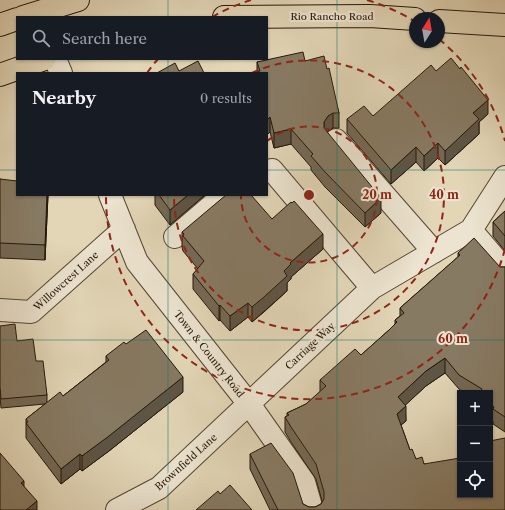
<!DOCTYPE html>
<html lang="en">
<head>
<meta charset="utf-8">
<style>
  :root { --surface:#171b24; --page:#20242c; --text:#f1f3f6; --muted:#9ea1a6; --line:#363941 }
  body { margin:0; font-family:"Libre Caslon Text",serif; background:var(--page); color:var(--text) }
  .controls { position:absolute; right:12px; bottom:12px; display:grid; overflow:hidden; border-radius:0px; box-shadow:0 1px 3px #0004 }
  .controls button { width:36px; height:36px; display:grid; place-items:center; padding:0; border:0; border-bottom:1px solid var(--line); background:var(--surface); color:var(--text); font:20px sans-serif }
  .compass { position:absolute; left:409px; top:12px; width:36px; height:36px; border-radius:50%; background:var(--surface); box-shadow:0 1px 3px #0004; rotate:11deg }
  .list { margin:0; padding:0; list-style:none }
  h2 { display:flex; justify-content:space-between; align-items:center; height:52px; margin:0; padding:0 16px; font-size:17px }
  h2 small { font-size:13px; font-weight:400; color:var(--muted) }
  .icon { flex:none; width:22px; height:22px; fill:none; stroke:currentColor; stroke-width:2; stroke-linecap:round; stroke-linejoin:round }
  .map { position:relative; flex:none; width:505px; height:510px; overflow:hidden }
  .search { position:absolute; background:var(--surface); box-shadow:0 1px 3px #0004; left:16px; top:16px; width:252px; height:44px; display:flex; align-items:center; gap:10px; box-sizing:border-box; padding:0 14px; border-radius:0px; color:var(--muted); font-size:15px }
  .panel { position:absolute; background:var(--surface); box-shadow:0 1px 3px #0004; left:16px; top:72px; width:252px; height:124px; border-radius:0px }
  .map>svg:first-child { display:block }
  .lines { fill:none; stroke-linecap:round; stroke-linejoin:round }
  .street-casing { stroke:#544634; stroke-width:24 }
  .primary-casing { stroke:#251609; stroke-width:24 }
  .street { stroke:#ece4d0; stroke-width:22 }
  .primary { stroke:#e2d6b7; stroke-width:22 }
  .wall { fill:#746955; stroke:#251609 }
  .shaded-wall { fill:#5e5545; stroke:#251609 }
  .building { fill:#877a63; stroke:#251609 }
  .grid { fill:none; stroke:#0f766e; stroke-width:1; stroke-opacity:0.55 }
  .ring { fill:none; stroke:#8f2418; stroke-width:2; stroke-dasharray:7 5 }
  .labels { text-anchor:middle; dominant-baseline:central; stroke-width:4; stroke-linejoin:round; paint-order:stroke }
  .street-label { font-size:10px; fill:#251609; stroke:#ece4d0 }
  .centre { fill:#8f2418; stroke:#ece4d0; stroke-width:2 }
  .ring-label { font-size:12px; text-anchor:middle; font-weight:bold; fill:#8f2418; stroke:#ece4d0; stroke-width:4; stroke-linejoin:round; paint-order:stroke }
</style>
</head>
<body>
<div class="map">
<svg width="505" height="510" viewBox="0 0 505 510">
  <rect width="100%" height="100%" fill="#e2d6b7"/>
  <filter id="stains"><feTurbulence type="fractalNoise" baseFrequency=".005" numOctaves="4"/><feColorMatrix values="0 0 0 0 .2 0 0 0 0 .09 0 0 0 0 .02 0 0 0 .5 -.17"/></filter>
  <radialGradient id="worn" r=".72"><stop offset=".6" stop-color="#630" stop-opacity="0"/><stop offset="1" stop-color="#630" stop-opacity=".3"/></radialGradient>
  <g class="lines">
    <g class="street-casing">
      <path id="street" d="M55 59 61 73
        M336 140 434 252
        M267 171 272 170 372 288
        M110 195 137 262 249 404 304 482 312 510
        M471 230 505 177
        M175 237 224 195
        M0 310 31 312 124 229
        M117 510 159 488 372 288 471 230 505 270"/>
    </g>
    <g class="primary-casing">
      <path id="primary" d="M23 17 78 0
        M224 17 370 16 415 19
        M439 21 505 25
        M0 25 17 19
        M0 75 45 59"/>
    </g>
    <use href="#street" class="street"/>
    <use href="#primary" class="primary"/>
  </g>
  <path class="wall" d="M305 61 327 69 339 113V128H333L327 132 381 213 365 227 325 187 311 170V167L291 144 274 148 270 132 267 135V73L257 72V62Z
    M488 114 479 122V134L445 165 438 158 424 171 416 162 391 184 347 133V119L373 116Z
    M0 179 48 195 45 260 0 258Z
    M155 195H205L170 225 155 205Z
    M505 211V251L493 236V222Z
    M272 219 323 249 291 277V279L287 283V291L264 312 252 322 248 317 230 331 220 320 219 321 193 289V274L198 269 183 251 182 247V232Z
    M458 253 500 267H505V432L493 424V421L490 419V393H465L459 389 445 373 426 386 405 405 406 421 401 425 410 450 416 459 505 510H270L250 469V454L303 504 309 507H315L321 504 322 501 316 479 291 442 285 432V417L287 416V413L306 404 320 392V380L361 355 389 330 395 324V320L400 316V308L458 257Z
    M0 326 36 361 47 395V403L63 396 106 362V356L126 344 183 392 109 451 82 471 80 469 61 484 26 438V419L45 404 1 408 0 396Z"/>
  <path class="shaded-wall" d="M488 100V114L479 122V134L445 165V151L473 113Z
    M333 113V128L328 131 324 136V122L328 116Z
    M270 117V132L267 135V120Z
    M291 129V144L274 148V133Z
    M438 143V158L424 171V156Z
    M416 147V162L391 184V170Z
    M47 195H48L45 260V245Z
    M188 195H205L170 225V210Z
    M381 198V213L365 227V213Z
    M323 234V249L291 277V279L287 283V291L252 322V307L290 263Z
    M248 303V317L230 331V316Z
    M220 305V320L219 321V306Z
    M445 358V373L426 386 398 412V397L426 371Z
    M183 377V392L109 451 82 471V456Z
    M406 406V421L397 428V414Z
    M80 454V469L61 484V469Z
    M24 481V495L21 483Z
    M37 501V510H26Z"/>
  <path class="building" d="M303 52 305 61 324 56 327 69 329 68 339 113H333L328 116 324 122V128L381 198 365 213 325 172 311 156 313 154 291 129 274 133 270 117 267 120V73H251L260 71 257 62Z
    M451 58 460 69 461 67 488 100 473 113 479 119 445 151 438 143 424 156 416 147 391 170 347 119 364 106 373 116 431 65 436 71Z
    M198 61 204 73H157L175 63 179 71Z
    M0 179 17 181V195H47L45 245 0 243Z
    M159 195H188L170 210Z
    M226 195H251L272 219 291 202 292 203 294 201 323 234 290 263 291 264 284 271 287 276 264 297 252 307 248 303 230 316 220 305 219 306 193 274 204 261 183 236 184 234 182 232Z
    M505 211V236L493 222Z
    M474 238 500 267H505V417L493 409 494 407 490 404V393H480L482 389 459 375 445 358 426 371 398 397 406 406 397 414 410 450 412 449 416 459 422 457 424 464 460 458V495H490V441L505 438V510H278L250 454 271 443 293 473 303 504 309 507H315L321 504 324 499V492L316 464 291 427 285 417 289 415 287 413 306 404 326 386 320 380 355 349 361 355 389 330 397 322 395 320 404 313 400 308 460 255 458 253Z
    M15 324 17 341 33 339 36 361H43L47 395 1 399 0 387V326Z
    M146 330 183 377 109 436 82 456 80 454 61 469 26 423 28 422 26 419 60 392 63 396 109 360 106 356 124 342 126 344Z
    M0 453 24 481 21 483 37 501 26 510H0Z
    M230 485 252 510H196L218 491 220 494Z"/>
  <path class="grid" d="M168 0V17M337 0V510M168 59V73M0 170H17M267 170H505M168 195V510M0 340H505"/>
  <g class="ring">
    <path d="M267 141A68 68 0 1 1 241 196"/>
    <path d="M252 73A135 135 0 1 1 174 195"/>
    <path d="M505 249A203 203 0 0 1 106 195M147 73A203 203 0 0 1 158 59M212 17A203 203 0 0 1 251 0M367 0A203 203 0 0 1 414 21M439 39A203 203 0 0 1 505 141"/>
  </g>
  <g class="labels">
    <g class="street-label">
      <text x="332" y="16">Rio Rancho Road</text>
      <text transform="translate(66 281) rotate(-42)">Willowcrest Lane</text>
      <text transform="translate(310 346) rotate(-43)">Carriage Way</text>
      <text transform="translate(209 354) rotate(52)">Town &amp; Country Road</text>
      <text transform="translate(186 462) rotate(-42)">Brownfield Lane</text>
    </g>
  </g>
  <circle cx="309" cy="195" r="6" class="centre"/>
  <g class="ring-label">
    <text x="377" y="199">20 m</text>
    <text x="444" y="199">40 m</text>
    <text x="453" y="343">60 m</text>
  </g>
  <rect width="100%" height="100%" filter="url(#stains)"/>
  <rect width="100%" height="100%" fill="url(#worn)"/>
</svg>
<div class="controls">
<button>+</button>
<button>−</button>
<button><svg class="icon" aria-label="locate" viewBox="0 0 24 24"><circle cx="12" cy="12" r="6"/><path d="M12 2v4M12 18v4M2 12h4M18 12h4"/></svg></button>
</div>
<svg class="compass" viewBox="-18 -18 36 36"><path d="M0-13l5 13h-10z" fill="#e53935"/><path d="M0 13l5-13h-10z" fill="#9ea1a6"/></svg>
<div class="search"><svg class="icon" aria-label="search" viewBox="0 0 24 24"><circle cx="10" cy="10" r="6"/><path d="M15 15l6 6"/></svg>Search here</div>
<section class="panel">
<h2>Nearby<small>0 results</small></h2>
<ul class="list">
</ul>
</section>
</div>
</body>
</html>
